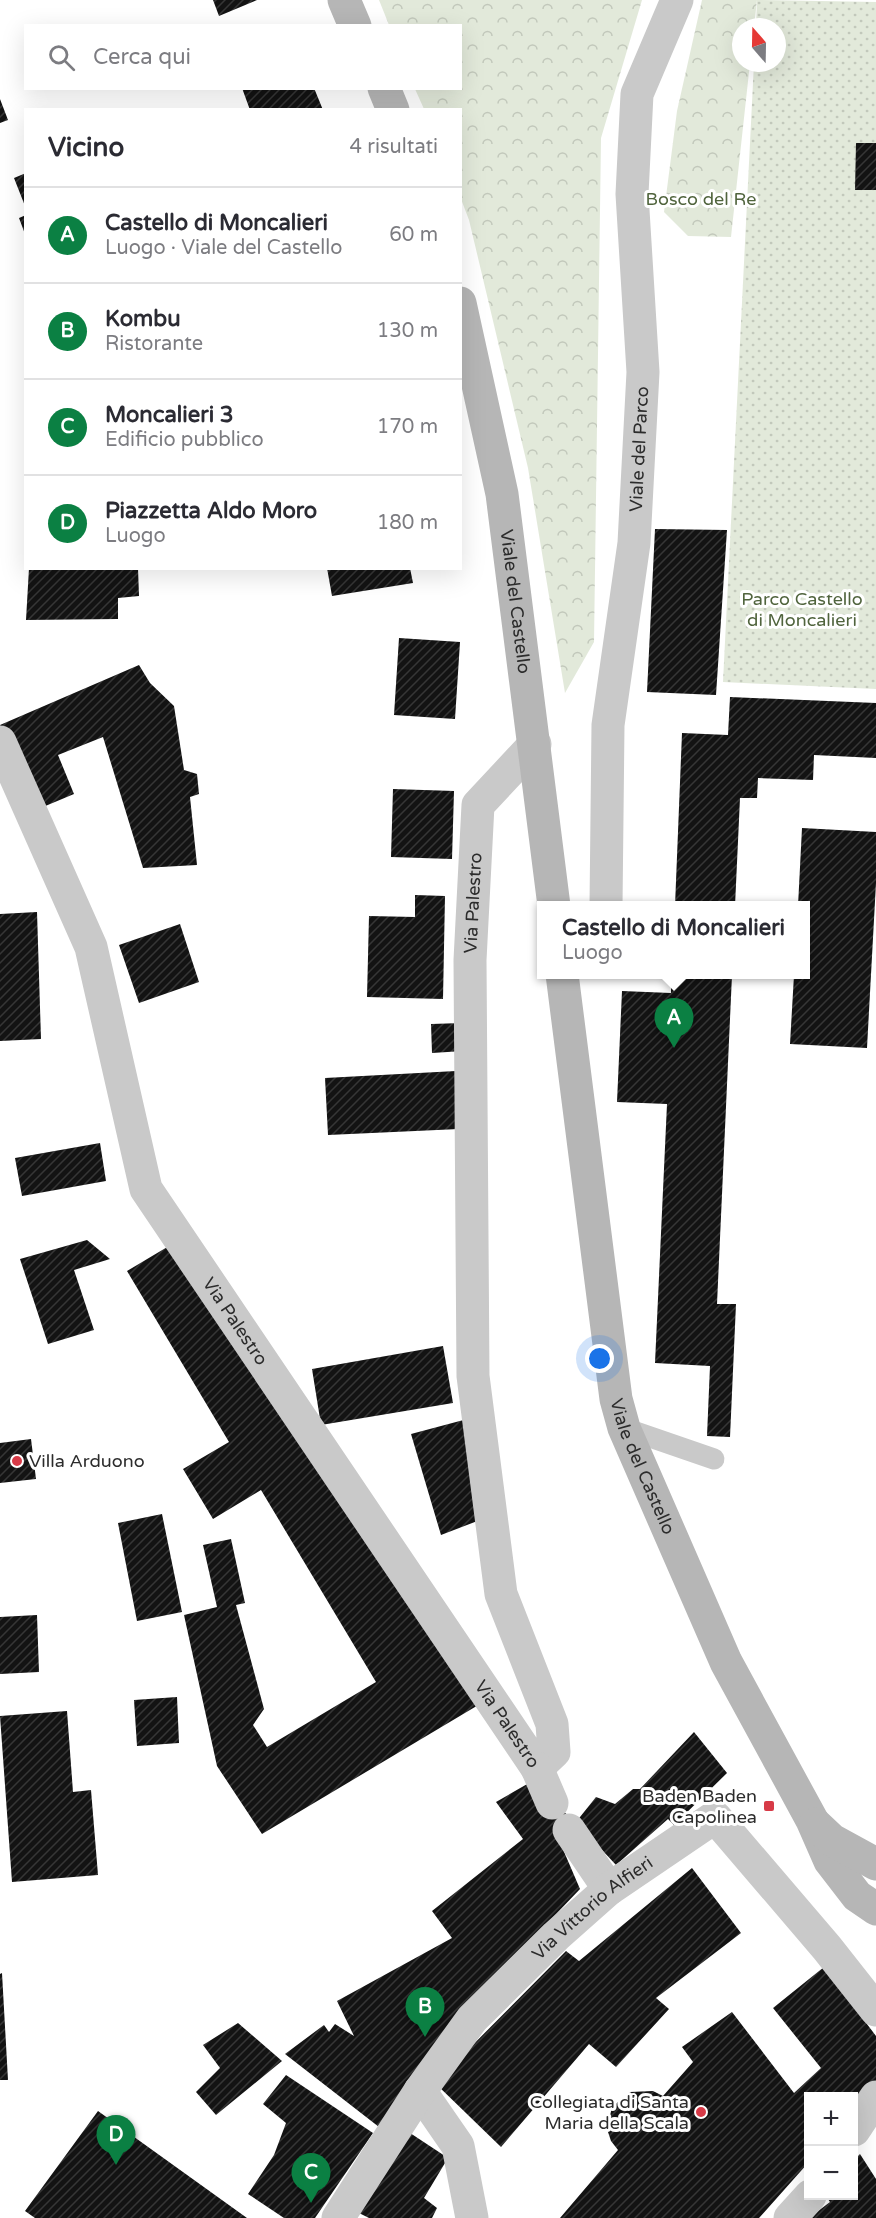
<!DOCTYPE html>
<html lang="it">
<head>
<meta charset="utf-8">
<style>
  :root { --surface:#fff; --page:#f7f7f7; --text:#2b2b33; --muted:#7c7c81; --line:#e1e1e2; --accent:#0b8043 }
  body { margin:0; font-family:"Varela Round",sans-serif; background:var(--page); color:var(--text) }
  .controls { position:absolute; right:18px; bottom:18px; display:grid; overflow:hidden; border-radius:0px; box-shadow:0 6px 24px #0002 }
  .controls button { width:54px; height:54px; display:grid; place-items:center; padding:0; border:0; border-bottom:2px solid var(--line); background:var(--surface); color:var(--text); font:30px sans-serif }
  .compass { position:absolute; left:732px; top:18px; width:54px; height:54px; border-radius:50%; background:var(--surface); box-shadow:0 6px 24px #0002; rotate:340deg }
  .you { position:absolute; left:600px; top:1359px; width:21px; height:21px; margin:-15px; border:4px solid #fff; border-radius:50%; background:#1a73e8; box-shadow:0 0 0 9px #1a73e833 }
  .badge { display:grid; place-items:center; width:39px; height:39px; border-radius:50%; background:var(--accent); color:#fff; font-size:20px; font-weight:700 }
  .pin { position:absolute; translate:-50% -50px; filter:drop-shadow(0 2px 3px #0008) }
  .pin::after { content:''; position:absolute; top:32px; width:21px; height:18px; background:inherit; clip-path:polygon(0 0,100% 0,50% 100%) }
  .popup { position:absolute; left:537px; top:901px; width:273px; height:78px; box-sizing:border-box; display:grid; place-content:center; border-radius:0px; background:var(--surface); filter:drop-shadow(0 2px 4px #0005); font-size:20px; white-space:nowrap; color:var(--muted) }
  .popup b { font-size:22px; color:var(--text) }
  .popup::after { content:''; position:absolute; left:50%; top:100%; margin-left:-12px; border:12px solid transparent; border-top-color:var(--surface) }
  .list { margin:0; padding:0; list-style:none }
  h2 { display:flex; justify-content:space-between; align-items:center; height:78px; margin:0; padding:0 24px; font-size:26px }
  h2 small { font-size:20px; font-weight:400; color:var(--muted) }
  .list li { display:grid; grid-template-columns:39px 1fr auto; gap:18px; align-items:center; box-sizing:border-box; height:96px; padding:0 24px; border-top:2px solid var(--line) }
  .list b { display:block; font-size:22px; white-space:nowrap }
  .list p { margin:0; font-size:20px; white-space:nowrap; color:var(--muted) }
  .list em { font-size:20px; font-style:normal; color:var(--muted) }
  .icon { flex:none; width:33px; height:33px; fill:none; stroke:currentColor; stroke-width:2; stroke-linecap:round; stroke-linejoin:round }
  .map { position:relative; flex:none; width:876px; height:2218px; overflow:hidden }
  .search { position:absolute; background:var(--surface); box-shadow:0 6px 24px #0002; left:24px; top:24px; width:438px; height:66px; display:flex; align-items:center; gap:15px; box-sizing:border-box; padding:0 21px; border-radius:0px; color:var(--muted); font-size:22px }
  .panel { position:absolute; background:var(--surface); box-shadow:0 6px 24px #0002; left:24px; top:108px; width:438px; height:462px; border-radius:0px }
  .map>svg:first-child { display:block }
  .forest { fill:url(#forest-crowns) }
  .park { fill:url(#park-dots) }
  .building { fill:url(#building-hatch) }
  .lines { fill:none; stroke-linecap:round; stroke-linejoin:round }
  .lane { stroke:#c9c9c9; stroke-width:21 }
  .street { stroke:#c9c9c9; stroke-width:33 }
  .secondary { stroke:#b6b6b6; stroke-width:33 }
  .poi-dot { fill:#d73a47; stroke:#fff; stroke-width:2 }
  .labels { text-anchor:middle; dominant-baseline:central; stroke-width:6; stroke-linejoin:round; paint-order:stroke }
  .park-label { font-size:18px; fill:#50643d; stroke:#fff }
  .street-label { font-size:18px; fill:#2c2c2c; stroke:#fff }
  .poi-label { font-size:18px; fill:#2c2c2c; stroke:#fff; text-anchor:end }
</style>
</head>
<body>
<div class="map">
<svg width="876" height="2218" viewBox="0 0 876 2218">
  <defs>
    <pattern id="forest-crowns" width="20" height="18" patternUnits="userSpaceOnUse" patternTransform="scale(1.5)"><rect width="20" height="18" fill="#e2e9da"/><path d="M2 6a3 3 0 1 1 6 0M12 15a3 3 0 1 1 6 0" fill="none" stroke="#c2c8bb"/></pattern>
    <pattern id="park-dots" width="8" height="8" patternUnits="userSpaceOnUse" patternTransform="scale(1.5)"><rect width="8" height="8" fill="#e2e9da"/><path d="M2 2h.1M6 6h.1" fill="none" stroke="#c2c8bb" stroke-width="1.8" stroke-linecap="round"/></pattern>
    <pattern id="building-hatch" width="6" height="6" patternUnits="userSpaceOnUse" patternTransform="scale(1.5)"><rect width="6" height="6" fill="#131313"/><path d="M-1 1l2-2M0 6l6-6M5 7l2-2" fill="none" stroke="#363636"/></pattern>
  </defs>
  <rect width="100%" height="100%" fill="#fff"/>
  <path class="forest" d="M379 0H642L601 138 594 642 565 693 528 468 469 220 461 199 460 110 424 109 415 89 460 88V26L389 25Z
    M702 0H757L754 27H741V63H750L731 237 688 236 664 212 677 111Z"/>
  <path class="park" d="M757 0 876 2V689L723 682 754 63H777V27H756Z"/>
  <path class="building" d="M213 0H257L219 16Z
    M242 88H314L323 110H250Z
    M0 99 8 120 0 123Z
    M856 143H876V190H855Z
    M26 173V206H25L14 178Z
    M26 215V234H25L19 218Z
    M655 529 727 530 716 695 647 692Z
    M29 568H138L139 596 118 598V619L26 620Z
    M327 568H410L413 583 332 596Z
    M399 638 460 642 455 719 394 715Z
    M139 665 150 683 174 706 184 770 197 774 199 794 190 797 197 865 143 868 103 737 58 755 74 794 43 807 29 797 0 725Z
    M730 697 876 703V758L814 755 813 780 758 778 757 798H740L735 906H675L682 733 728 735Z
    M393 789 454 791 452 859 391 857Z
    M802 828 876 832V883L867 1048 790 1044 794 975 806 974V906H798Z
    M415 895 445 896 443 999 367 997 369 916 415 917Z
    M37 912 41 1039 0 1041V914Z
    M180 924 199 982 139 1003 119 945Z
    M671 975H732L717 1304H736L730 1437 707 1436 710 1366 655 1363 667 1104 617 1102 622 991 671 993Z
    M462 1023 463 1051 432 1053 431 1024Z
    M456 1071 459 1129 328 1135 325 1078Z
    M100 1143 106 1181 22 1196 15 1158Z
    M87 1240 110 1259 74 1270 94 1330 48 1344 20 1259Z
    M174 1243 480 1704 262 1834 217 1766 184 1615 217 1607 203 1545 231 1539 245 1603 236 1605 264 1709 253 1725 267 1747 376 1682 261 1490 213 1519 183 1469 229 1442 127 1271Z
    M443 1346 453 1403 321 1425 312 1369Z
    M471 1418 480 1520 441 1535 411 1434Z
    M31 1439 36 1479 0 1483V1443Z
    M162 1514 182 1612 137 1621 118 1523Z
    M37 1615 39 1672 0 1674V1617Z
    M177 1697 179 1743 137 1746 134 1700Z
    M67 1711 73 1792 91 1790 98 1875 12 1882 0 1716Z
    M694 1732 727 1773 674 1825 668 1819 616 1865 576 1822 559 1840 580 1889 444 2031 379 2127 285 2054 324 2025 329 2032 335 2024 354 2036 337 2001 452 1938 432 1911 523 1839 496 1802 529 1783 576 1822 596 1797 615 1804 633 1789H640Z
    M692 1868 741 1933 656 1998 669 2009 616 2067 589 2044 501 2147 435 2083 566 1951 579 1961Z
    M824 1967 876 2036V2087L854 2112V2096H808V2163L759 2218H560L618 2150 611 2141 607 2129 612 2107 630 2092 653 2091 663 2096 693 2062 682 2047 732 2012 794 2093 821 2068 773 2008Z
    M2 1973 8 2080H0V1974Z
    M238 2023 282 2061 216 2115 196 2092 220 2068 203 2045Z
    M286 2075 373 2133 315 2218H284L248 2194 274 2155 286 2123 263 2104Z
    M98 2111 247 2218H35L25 2211Z
    M404 2129 448 2158 424 2198 437 2208 432 2218H369L359 2213Z
    M860 2154 876 2179V2218H809L830 2202 826 2196H854V2160Z"/>
  <g class="lines">
    <path class="lane" d="M624 1428 714 1459"/>
    <g class="street">
      <path id="s1" d="M0 742 91 947 146 1189 537 1768 554 1752 552 1724 501 1594 473 1376 470 960 478 805 535 744"/>
      <path id="s2" d="M606 906 608 725 634 543 643 372 632 194 637 94 677 0"/>
      <path d="M537 1768 552 1803"/>
      <path d="M569 1830 609 1889"/>
      <path d="M420 2091 458 2146 472 2218"/>
      <path d="M854 2130 876 2097"/>
      <path id="s3" d="M338 2218 420 2091 472 2019 556 1936 609 1889 715 1817 827 1948 876 2010"/>
      <path d="M790 2218 810 2196"/>
    </g>
    <g class="secondary">
      <path d="M344 0 355 26"/>
      <path d="M384 88 393 110"/>
      <path id="s4" d="M460 303 502 494 554 906"/>
      <path id="s5" d="M562 974 616 1399 624 1428 726 1662 812 1820 830 1861 857 1896 876 1909"/>
      <path d="M815 1824 832 1840 876 1864"/>
    </g>
  </g>
  <g class="poi-dot">
    <circle cx="17" cy="1461" r="6"/>
    <rect x="763" y="1800" width="12" height="12" rx="3"/>
    <circle cx="701" cy="2112" r="6"/>
  </g>
  <g class="labels">
    <g class="park-label">
      <text x="701" y="199">Bosco del Re</text>
      <text x="802" y="599">Parco Castello<tspan x="802" dy="21">di Moncalieri</tspan></text>
    </g>
    <g class="street-label">
      <text stroke="none"><textPath href="#s2" startOffset="459">Viale del Parco</textPath></text>
      <text stroke="none"><textPath href="#s4" startOffset="304">Viale del Castello</textPath></text>
      <text stroke="none"><textPath href="#s1" startOffset="2055">Via Palestro</textPath></text>
      <text stroke="none"><textPath href="#s1" startOffset="632">Via Palestro</textPath></text>
      <text stroke="none"><textPath href="#s5" startOffset="501">Viale del Castello</textPath></text>
      <text stroke="none"><textPath href="#s1" startOffset="1118">Via Palestro</textPath></text>
      <text stroke="none"><textPath href="#s3" startOffset="404">Via Vittorio Alfieri</textPath></text>
    </g>
    <g class="poi-label">
      <text x="29" y="1461" text-anchor="start">Villa Arduono</text>
      <text x="757" y="1796">Baden Baden<tspan x="757" dy="21">Capolinea</tspan></text>
      <text x="689" y="2102">Collegiata di Santa<tspan x="689" dy="21">Maria della Scala</tspan></text>
    </g>
  </g>
</svg>
<div class="controls">
<button>+</button>
<button>−</button>
</div>
<svg class="compass" viewBox="-18 -18 36 36"><path d="M0-13l5 13h-10z" fill="#e53935"/><path d="M0 13l5-13h-10z" fill="#7c7c81"/></svg>
<div class="you"></div>
<div class="pin badge" style="left:674px;top:1048px">A</div>
<div class="popup"><b>Castello di Moncalieri</b>Luogo</div>
<div class="pin badge" style="left:425px;top:2037px">B</div>
<div class="pin badge" style="left:311px;top:2203px">C</div>
<div class="pin badge" style="left:116px;top:2165px">D</div>
<div class="search"><svg class="icon" aria-label="search" viewBox="0 0 24 24"><circle cx="10" cy="10" r="6"/><path d="M15 15l6 6"/></svg>Cerca qui</div>
<section class="panel">
<h2>Vicino<small>4 risultati</small></h2>
<ul class="list">
<li><span class="badge">A</span><div><b>Castello di Moncalieri</b><p>Luogo · Viale del Castello</p></div><em>60 m</em></li>
<li><span class="badge">B</span><div><b>Kombu</b><p>Ristorante</p></div><em>130 m</em></li>
<li><span class="badge">C</span><div><b>Moncalieri 3</b><p>Edificio pubblico</p></div><em>170 m</em></li>
<li><span class="badge">D</span><div><b>Piazzetta Aldo Moro</b><p>Luogo</p></div><em>180 m</em></li>
</ul>
</section>
</div>
</body>
</html>
